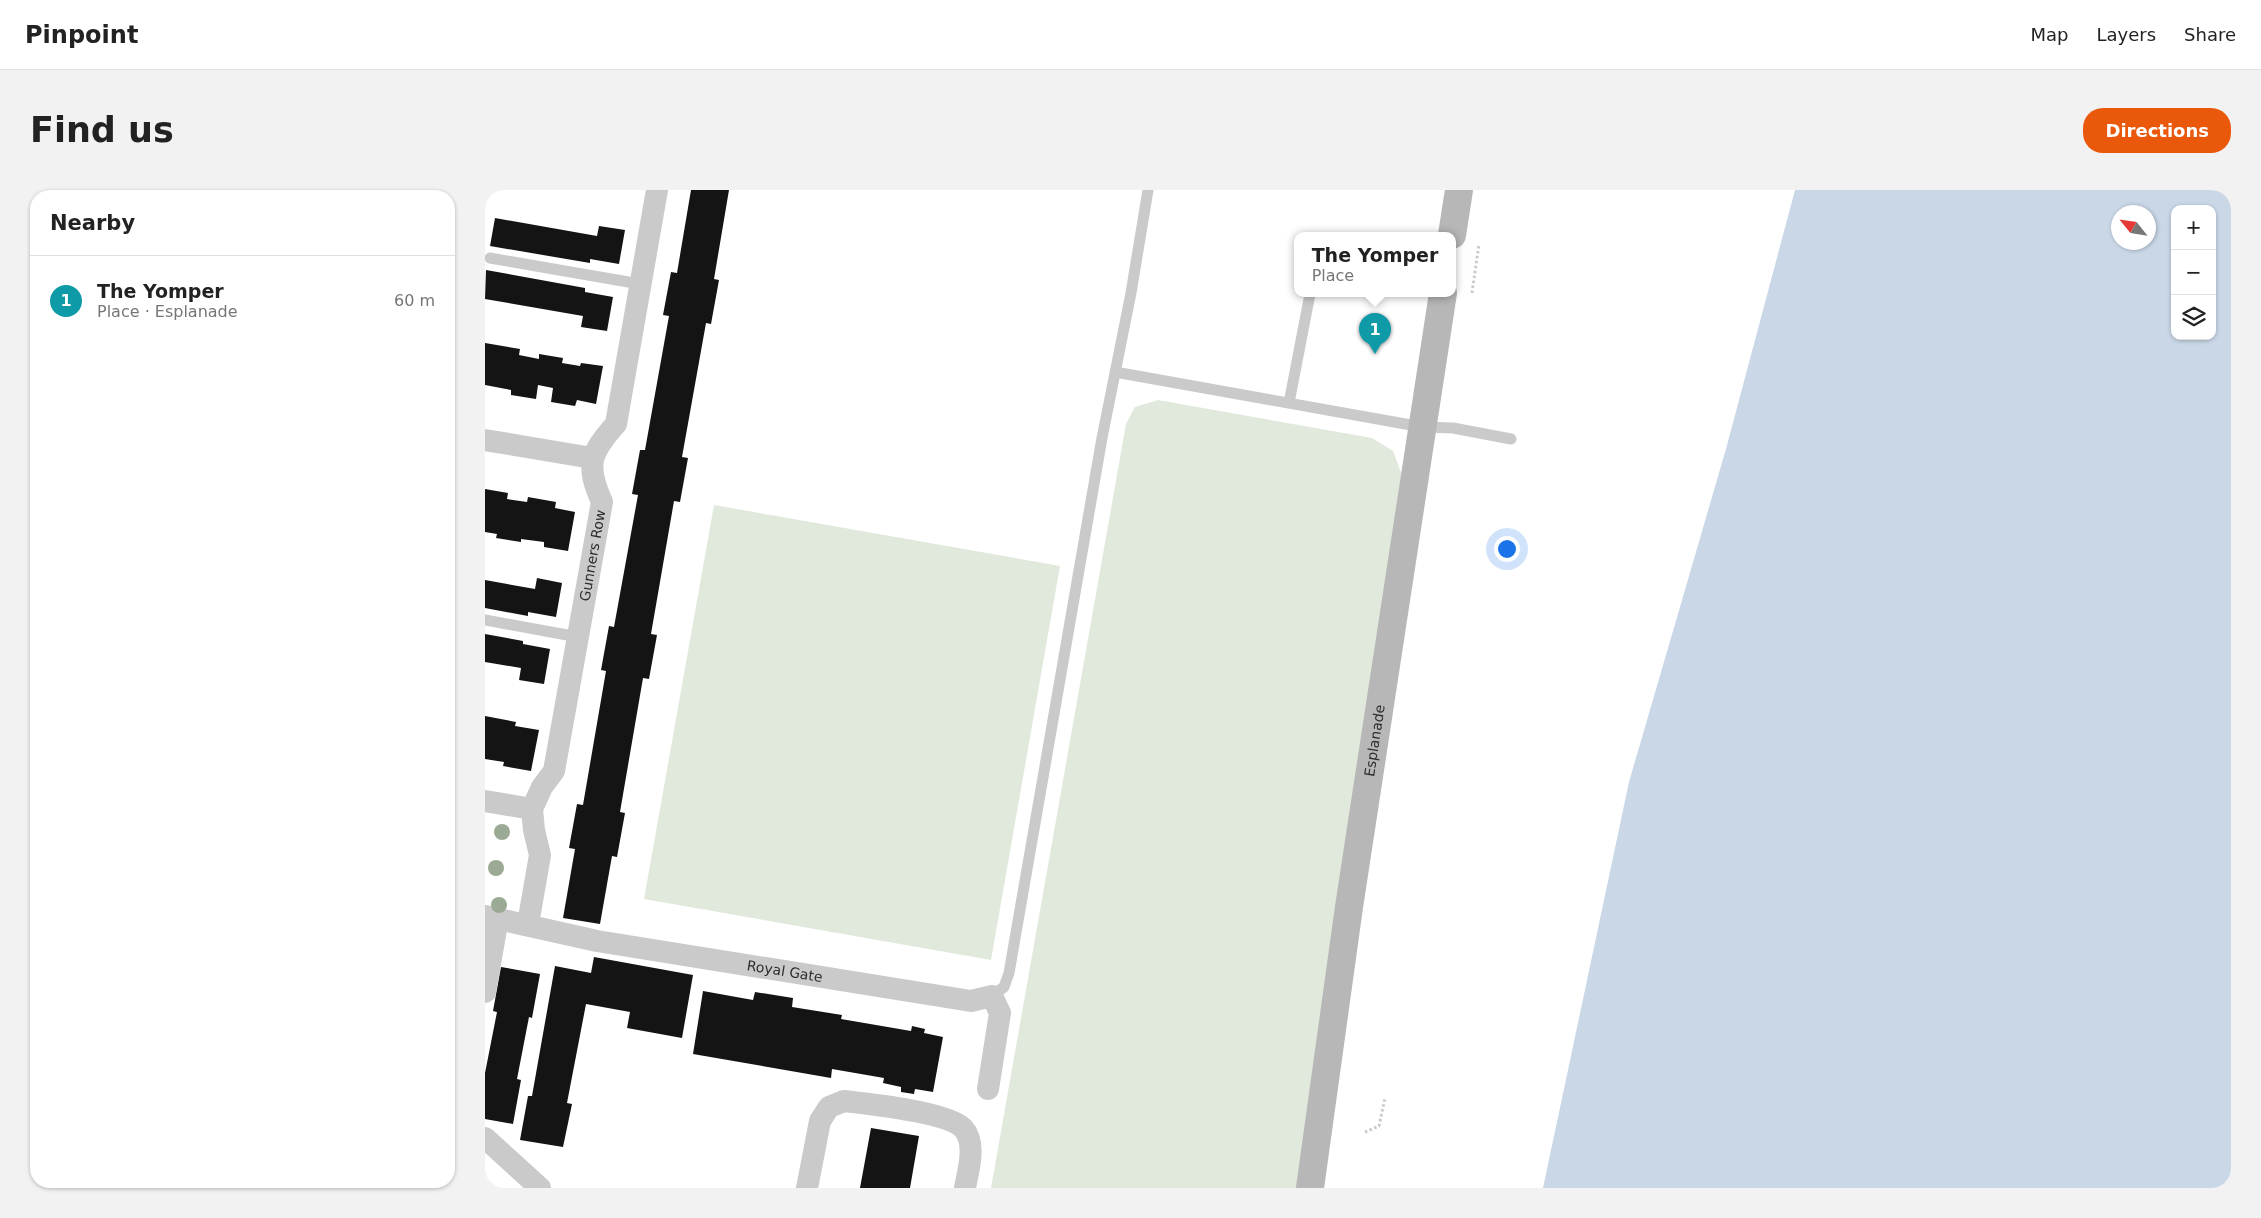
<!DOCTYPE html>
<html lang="en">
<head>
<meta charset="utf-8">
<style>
  :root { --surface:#fff; --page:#f2f2f2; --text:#222; --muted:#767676; --line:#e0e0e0; --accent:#ea580c }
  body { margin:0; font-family:"DejaVu Sans",sans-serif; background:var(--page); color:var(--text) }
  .controls { position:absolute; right:15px; top:15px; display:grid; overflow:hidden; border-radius:10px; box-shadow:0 1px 4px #0004 }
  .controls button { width:45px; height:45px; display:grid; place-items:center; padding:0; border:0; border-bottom:1px solid var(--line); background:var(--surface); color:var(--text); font:25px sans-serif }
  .compass { position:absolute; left:1626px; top:15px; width:45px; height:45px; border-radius:50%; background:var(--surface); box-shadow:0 1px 4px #0004; rotate:300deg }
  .you { position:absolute; left:1021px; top:358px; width:18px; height:18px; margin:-12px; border:4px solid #fff; border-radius:50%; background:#1a73e8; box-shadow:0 0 0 8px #1a73e833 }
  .badge { display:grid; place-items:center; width:32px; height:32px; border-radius:50%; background:var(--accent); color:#fff; font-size:16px; font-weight:700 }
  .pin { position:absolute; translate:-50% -41px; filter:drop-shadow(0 1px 2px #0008) }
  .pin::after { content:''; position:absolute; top:26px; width:18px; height:15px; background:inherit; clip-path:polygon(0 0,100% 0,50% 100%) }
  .popup { position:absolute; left:809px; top:42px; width:162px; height:65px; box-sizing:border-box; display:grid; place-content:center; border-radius:10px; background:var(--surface); filter:drop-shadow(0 1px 4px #0005); font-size:16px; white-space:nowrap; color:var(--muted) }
  .popup b { font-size:19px; color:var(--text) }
  .popup::after { content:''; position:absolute; left:50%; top:100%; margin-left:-10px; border:10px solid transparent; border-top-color:var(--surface) }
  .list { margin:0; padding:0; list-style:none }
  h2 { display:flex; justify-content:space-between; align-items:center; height:65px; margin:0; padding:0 20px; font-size:21px }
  h2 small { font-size:16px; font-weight:400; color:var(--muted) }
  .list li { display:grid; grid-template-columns:32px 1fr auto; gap:15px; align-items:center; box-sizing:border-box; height:90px; padding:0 20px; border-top:1px solid var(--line) }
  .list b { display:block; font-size:19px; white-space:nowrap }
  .list p { margin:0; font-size:16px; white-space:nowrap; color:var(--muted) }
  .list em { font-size:16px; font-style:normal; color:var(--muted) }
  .icon { flex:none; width:28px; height:28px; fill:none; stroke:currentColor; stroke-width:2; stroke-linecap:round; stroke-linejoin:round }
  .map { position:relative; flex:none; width:1746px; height:998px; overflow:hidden; border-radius:20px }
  header { display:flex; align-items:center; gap:30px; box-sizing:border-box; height:70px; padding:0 25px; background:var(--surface); border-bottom:1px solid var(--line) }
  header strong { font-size:24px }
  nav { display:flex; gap:28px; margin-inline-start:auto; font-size:18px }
  .intro { display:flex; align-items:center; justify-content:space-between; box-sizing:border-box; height:120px; padding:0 30px }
  h1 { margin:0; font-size:35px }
  .button { padding:12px 22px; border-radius:20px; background:var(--accent); color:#fff; font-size:18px; font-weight:700 }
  main { display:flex; gap:30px; padding:0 30px }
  aside { flex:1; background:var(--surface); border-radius:20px; box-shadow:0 1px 4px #0004 }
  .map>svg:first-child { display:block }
  .green { fill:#e0e9db }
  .water { fill:#c9d7e7; fill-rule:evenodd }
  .building { fill:#141414 }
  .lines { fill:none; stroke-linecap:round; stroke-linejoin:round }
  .path { stroke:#cacaca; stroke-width:3; stroke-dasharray:2.5 2.5; stroke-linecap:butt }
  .lane { stroke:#cacaca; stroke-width:11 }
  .street { stroke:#cacaca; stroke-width:22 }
  .secondary { stroke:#b7b7b7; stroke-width:28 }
  .tree { fill:#9baa95 }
  .labels { text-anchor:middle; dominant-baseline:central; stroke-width:5; stroke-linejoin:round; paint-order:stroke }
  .street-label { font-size:14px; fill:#2d2d2d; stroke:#fff }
</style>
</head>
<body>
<header>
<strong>Pinpoint</strong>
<nav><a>Map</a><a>Layers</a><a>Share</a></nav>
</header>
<div class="intro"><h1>Find us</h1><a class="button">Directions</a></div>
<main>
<aside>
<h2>Nearby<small></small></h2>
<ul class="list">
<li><span class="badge" style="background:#0f9aa8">1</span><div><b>The Yomper</b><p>Place · Esplanade</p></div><em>60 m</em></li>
</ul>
</aside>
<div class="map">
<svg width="1746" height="998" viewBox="0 0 1746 998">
  <rect width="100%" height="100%" fill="#fff"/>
  <path class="green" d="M673 210 887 248 908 261 917 285 812 998H506L641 234 650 217Z
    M229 315 575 376 506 770 159 709Z"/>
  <path class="water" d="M1310 0H1746V998H1058L1144 592 1241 259ZM1690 19H1727V146H1690ZM1634 22H1664V52H1634Z"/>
  <path class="building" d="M206 0H244L229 89 234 90 226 134 221 133 197 267 203 268 195 312 189 311 166 444 172 445 164 489 158 488 135 622 140 623 132 667 127 666 115 734 78 728 90 659 84 658 92 614 98 615 121 481 116 480 124 436 129 437 153 305 147 304 155 260H160L184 126 178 125 186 82 192 83Z
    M10 28 112 46 114 36 140 40 134 74 105 69V73L5 56Z
    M1 80 100 98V102L128 107 122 141 96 137 98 126 0 109Z
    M0 153 35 159 34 165 54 169V164L78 168 77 173 95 176 96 173 118 176 111 214 92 210 90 216 66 212 68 198 53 195 51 209 26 205V200L0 195Z
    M0 299 23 303 22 309 42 312 43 307 71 312 70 318 90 322 83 361 59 357V352L36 349V352L11 348 12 344 0 342Z
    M52 388 77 393 71 427 43 422V426L0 418V390L50 399Z
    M0 444 38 451V454L65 459 59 494 34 490 36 478 0 472Z
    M0 526 31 532 30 536 54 540 46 581 18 576 19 572 0 569Z
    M109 767 208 785 197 848 142 838 145 822 101 814 82 913 87 914 78 957 35 950 43 906H47L70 776 106 783Z
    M16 777 55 784 47 828 44 827 32 889 36 890 28 934 0 929V883L12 822 8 821Z
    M218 801 268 810 270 802 308 808 307 817 357 825 356 829 426 841 427 836 440 839 439 843 458 847 448 902 430 899 429 904 416 902V897L398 893 399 888 347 879 346 888 208 864Z
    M386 938 434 946 425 998H375Z"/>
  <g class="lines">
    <path class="path" d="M987 103 994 54
      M880 942 894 936 900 908"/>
    <path class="lane" d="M5 68 155 94
      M630 182 937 237 968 238 1026 249
      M804 213 825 104
      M0 430 93 447
      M507 806 519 797 524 783 617 248 646 103 663 0"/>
    <g class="street">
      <path d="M0 250 107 268"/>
      <path d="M0 611 47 619"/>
      <path id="s1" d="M0 726 112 751 486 811 507 806 515 823 503 899"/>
      <path id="s2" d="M43 734 55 665 49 640 47 619 57 597 69 581 117 312C101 276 104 264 131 234L172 0"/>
      <path d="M0 802 13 728"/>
      <path d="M0 948 55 998"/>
      <path d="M322 998 335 931 344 917 359 911C385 914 462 922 478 938 492 953 483 981 480 998"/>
    </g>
    <g class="secondary">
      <path d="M967 45 974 0"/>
      <path id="s3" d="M825 998 864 717 958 103"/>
    </g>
  </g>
  <g class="tree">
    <circle cx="17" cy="642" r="8"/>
    <circle cx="11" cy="678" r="8"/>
    <circle cx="14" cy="715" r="8"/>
  </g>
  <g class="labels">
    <g class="street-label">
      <text stroke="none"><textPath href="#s2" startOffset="380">Gunners Row</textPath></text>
      <text stroke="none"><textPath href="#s3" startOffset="452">Esplanade</textPath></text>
      <text stroke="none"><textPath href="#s1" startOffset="305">Royal Gate</textPath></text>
    </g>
  </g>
</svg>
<div class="controls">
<button>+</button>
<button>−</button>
<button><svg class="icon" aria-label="layers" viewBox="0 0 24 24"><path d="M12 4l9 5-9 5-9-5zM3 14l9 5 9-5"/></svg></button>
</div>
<svg class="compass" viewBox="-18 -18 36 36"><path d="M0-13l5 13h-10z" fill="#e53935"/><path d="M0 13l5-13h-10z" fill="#767676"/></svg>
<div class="you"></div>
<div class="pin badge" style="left:890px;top:164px;background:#0f9aa8">1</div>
<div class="popup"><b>The Yomper</b>Place</div>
</div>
</main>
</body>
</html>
